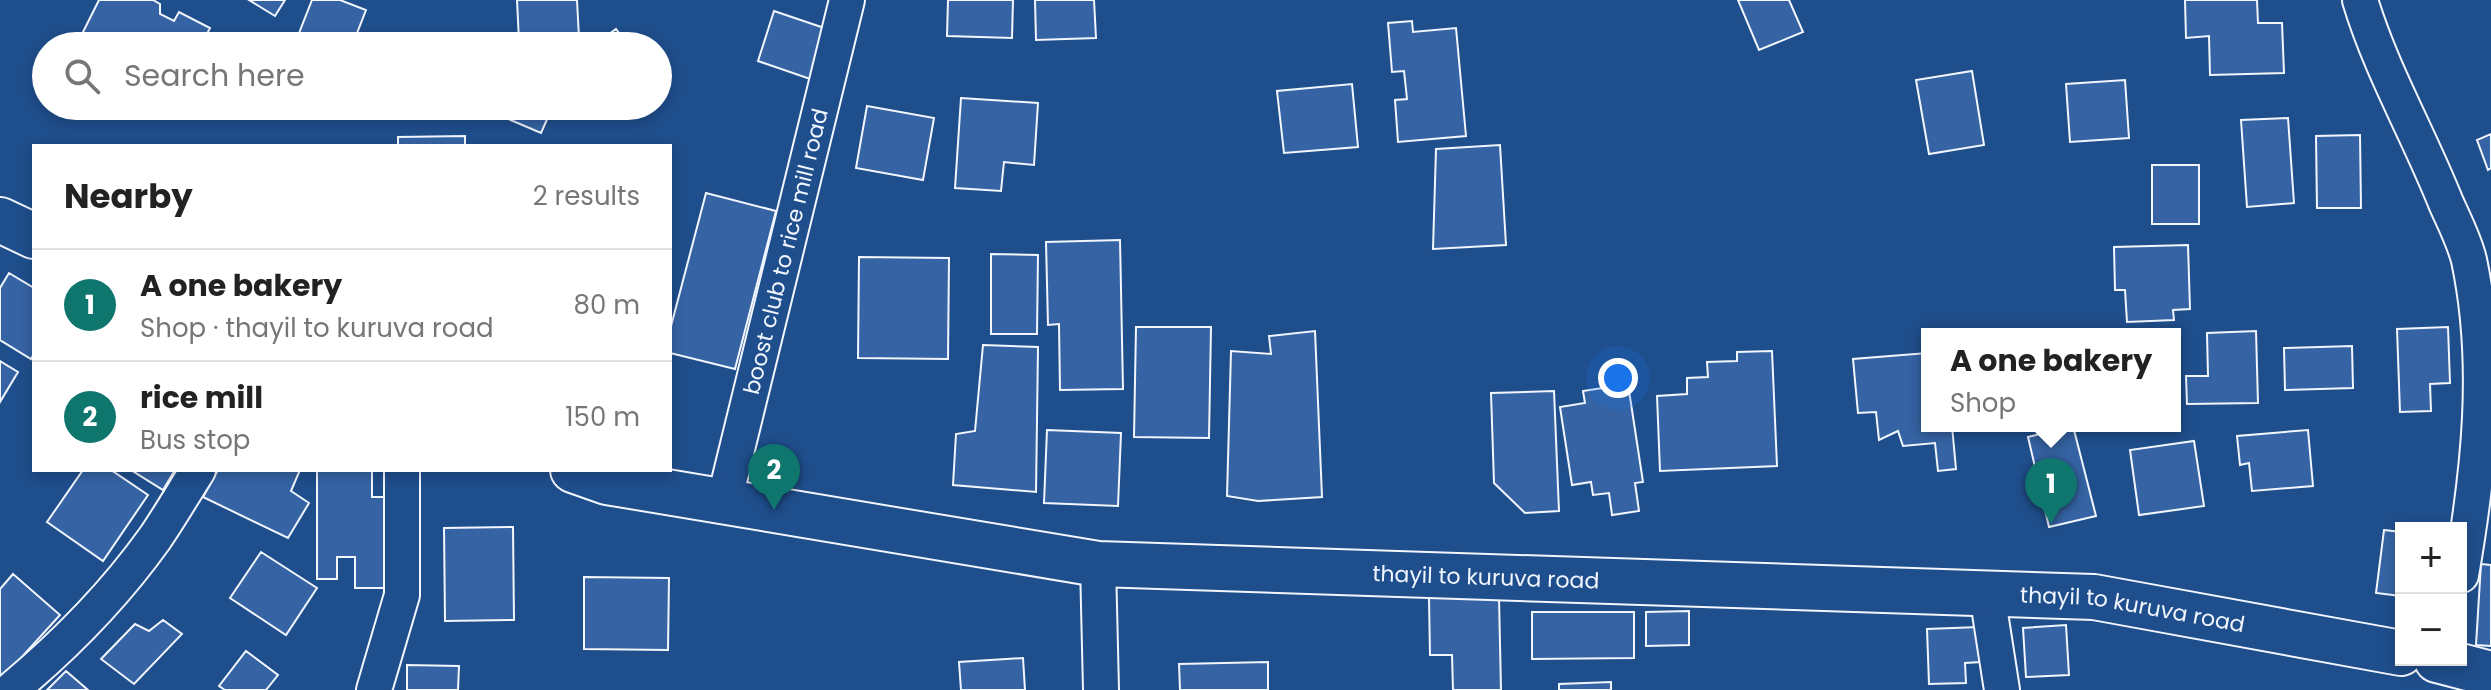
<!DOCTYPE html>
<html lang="en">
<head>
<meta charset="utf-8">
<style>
  :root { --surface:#fff; --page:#f2f2f2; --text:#222; --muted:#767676; --line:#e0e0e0; --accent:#0f766e }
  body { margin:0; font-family:Poppins,sans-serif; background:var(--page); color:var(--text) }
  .controls { position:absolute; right:24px; bottom:24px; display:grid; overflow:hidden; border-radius:0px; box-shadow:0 4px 12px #0003 }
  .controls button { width:72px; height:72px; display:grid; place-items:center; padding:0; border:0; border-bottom:2px solid var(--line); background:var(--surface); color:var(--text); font:40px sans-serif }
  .you { position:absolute; left:1618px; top:378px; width:28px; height:28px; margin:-20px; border:6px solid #fff; border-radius:50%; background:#1a73e8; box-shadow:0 0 0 12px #1a73e833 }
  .badge { display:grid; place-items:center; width:52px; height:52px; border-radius:50%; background:var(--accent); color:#fff; font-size:26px; font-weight:700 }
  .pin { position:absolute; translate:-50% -66px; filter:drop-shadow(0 2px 4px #0008) }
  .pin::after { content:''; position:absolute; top:42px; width:28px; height:24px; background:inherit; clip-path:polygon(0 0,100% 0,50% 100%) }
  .popup { position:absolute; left:1921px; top:328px; width:260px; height:104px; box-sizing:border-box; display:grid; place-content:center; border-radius:0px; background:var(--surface); filter:drop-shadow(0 2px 6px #0005); font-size:26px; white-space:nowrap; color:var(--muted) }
  .popup b { font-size:30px; color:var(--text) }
  .popup::after { content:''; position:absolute; left:50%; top:100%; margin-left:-16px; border:16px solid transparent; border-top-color:var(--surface) }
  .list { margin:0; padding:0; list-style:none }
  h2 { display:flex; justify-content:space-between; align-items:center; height:104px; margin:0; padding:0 32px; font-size:34px }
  h2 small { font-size:26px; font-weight:400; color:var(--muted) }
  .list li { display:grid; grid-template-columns:52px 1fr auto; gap:24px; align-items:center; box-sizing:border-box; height:112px; padding:0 32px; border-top:2px solid var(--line) }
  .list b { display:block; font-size:30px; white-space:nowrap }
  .list p { margin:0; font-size:26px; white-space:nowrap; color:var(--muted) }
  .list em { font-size:26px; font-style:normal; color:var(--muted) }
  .icon { flex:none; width:44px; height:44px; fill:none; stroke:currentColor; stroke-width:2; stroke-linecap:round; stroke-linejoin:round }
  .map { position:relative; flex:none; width:2491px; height:690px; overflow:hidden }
  .search { position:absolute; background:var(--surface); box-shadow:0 4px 12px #0003; left:32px; top:32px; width:640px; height:88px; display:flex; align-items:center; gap:20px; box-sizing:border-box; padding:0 28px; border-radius:44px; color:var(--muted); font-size:30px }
  .panel { position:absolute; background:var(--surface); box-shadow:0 4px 12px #0003; left:32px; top:144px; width:640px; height:328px; border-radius:0px }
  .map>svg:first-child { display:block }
  .building { fill:#3563a3; stroke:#f2f6ff; stroke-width:2 }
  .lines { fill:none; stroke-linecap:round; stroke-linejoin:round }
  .street-casing { stroke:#f2f6ff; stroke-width:38 }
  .secondary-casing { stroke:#f2f6ff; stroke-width:48 }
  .street { stroke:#1f4e8c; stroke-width:34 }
  .secondary { stroke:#1f4e8c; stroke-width:44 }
  .labels { text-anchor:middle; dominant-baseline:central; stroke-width:6; stroke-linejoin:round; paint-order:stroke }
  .street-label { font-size:22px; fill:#f2f6ff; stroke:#1f4e8c }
</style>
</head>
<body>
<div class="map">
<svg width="2491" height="690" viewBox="0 0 2491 690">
  <rect width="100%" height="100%" fill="#1f4e8c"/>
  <path class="building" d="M99 0H153L160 4V14L174 21 179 12 210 28 201 46H76Z
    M249 0H285L275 16Z
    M312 0H340L366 10 352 46H294Z
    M517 0H577L579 38 519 41Z
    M948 0H1013L1012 38 947 36Z
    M1035 0H1094L1096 38 1036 40Z
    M1738 0H1789L1803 32 1759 50Z
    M2185 0H2257L2258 23H2282L2284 73 2210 75 2209 36 2186 38Z
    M774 11 833 31 816 81 758 61Z
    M1412 21 1413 32 1456 28 1466 136 1398 142 1395 100 1407 99 1404 71 1392 72 1388 23Z
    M616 29 629 46H593Z
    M1972 71 1984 145 1929 154 1916 80Z
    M2125 80 2129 138 2070 142 2066 84Z
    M1352 84 1358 147 1284 153 1277 91Z
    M961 98 1038 103 1034 165 1004 162 1001 191 955 188Z
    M478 106H553L541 133Z
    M867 106 934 118 923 180 856 168Z
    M2288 118 2294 203 2247 207 2241 120Z
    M2491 134V168L2488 170 2477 140Z
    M2360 135 2361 208H2317L2316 136Z
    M465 136V146H398V137Z
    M1500 145 1506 245 1433 249 1436 149Z
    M2152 165H2199V224H2152Z
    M706 193 776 211 735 369 670 353V330Z
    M1120 240 1123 389 1060 390 1059 324 1048 325 1046 242Z
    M2188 245 2190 309 2173 310 2174 320 2127 322 2125 290H2115L2114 247Z
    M991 254 1038 255 1037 334H991Z
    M859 257 949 258 948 359 858 358Z
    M9 273 34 288V354L31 359 0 340V288Z
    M1136 327H1211L1209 438 1134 437Z
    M2448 327 2450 383 2430 384 2431 411 2400 412 2397 329Z
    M1315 331 1322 497 1258 501 1227 496 1231 351 1271 354 1269 336Z
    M2256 331 2258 403 2187 404 2186 376H2208L2207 333Z
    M983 345 1038 347 1036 492 953 485 956 434 975 431Z
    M2352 346 2353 388 2285 390 2284 348Z
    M1772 351 1777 466 1660 471 1657 396 1687 394V378L1708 377 1707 362 1737 361V352Z
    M1927 353V426H1952L1956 469 1938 471 1935 443 1903 446 1898 431 1879 440 1876 412 1858 413 1853 359Z
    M0 361 18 372 0 402Z
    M1628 384 1643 482 1635 483 1639 511 1612 515 1609 493 1593 495 1591 482 1572 485 1560 407 1585 403 1583 391Z
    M1554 391 1559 511 1525 513 1494 483 1491 393Z
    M2073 426 2096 516 2049 527 2028 437Z
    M1047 430 1121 433 1118 506 1044 503Z
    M2308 430 2313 486 2252 491 2249 463 2240 465 2237 436Z
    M2194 441 2204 506 2139 515 2130 450Z
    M83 470H111L148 495 103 561 47 522Z
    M131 470H175L163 490Z
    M218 470H300L291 491 309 503 288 538 203 497Z
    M317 470H372V497H391V588H355V557H337V579H317Z
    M513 527 514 620 445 621 444 528Z
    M2384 530 2401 532V596L2376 593Z
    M261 552 317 588 286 635 230 598Z
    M2481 564 2491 565V646L2476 645Z
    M13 574 60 615 0 681V589Z
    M584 577 669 578 668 650 584 649Z
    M1499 597 1501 690H1453L1452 655H1430L1429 598Z
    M1689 611V645L1646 646V612Z
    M1532 612H1634V658L1532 659Z
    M163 620 182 634 134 684 101 659 135 624 149 631Z
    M2066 625 2069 675 2026 677 2023 628Z
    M1979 627 1981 662 1965 663 1966 683 1929 684 1927 629Z
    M246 651 278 675 266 690H225L219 686Z
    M1023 658 1025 690H961L959 662Z
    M1268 662V690H1180L1179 664Z
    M407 665 459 666 458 690H407Z
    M66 671 88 690H47Z
    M1611 682V690H1559V684Z"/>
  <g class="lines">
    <g class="street-casing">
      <g id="street">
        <path d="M2360 0C2381 70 2419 135 2446 203 2454 221 2464 240 2469 260 2491 364 2479 471 2461 575"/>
        <path id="s1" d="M724 502 847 0"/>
        <path d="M1098 564 1101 690"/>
        <path d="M1987 594 2002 690"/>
        <path d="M11 690C64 646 115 594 155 538 170 516 184 492 198 470"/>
        <path d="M374 690 402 595V470"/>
      </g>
    </g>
    <g class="secondary-casing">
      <g id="secondary">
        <path d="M0 220 34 236"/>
        <path id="s2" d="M573 470 607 482 1098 564 2094 597 2401 653"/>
        <path d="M2437 660 2491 674"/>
      </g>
    </g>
    <use href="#street" class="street"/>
    <use href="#secondary" class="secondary"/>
  </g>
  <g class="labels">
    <g class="street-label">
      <text stroke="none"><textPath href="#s1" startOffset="258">boost club to rice mill road</textPath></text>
      <text stroke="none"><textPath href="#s2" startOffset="922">thayil to kuruva road</textPath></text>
      <text stroke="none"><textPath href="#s2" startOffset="1570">thayil to kuruva road</textPath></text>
    </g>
  </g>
</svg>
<div class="controls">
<button>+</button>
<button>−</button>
</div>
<div class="you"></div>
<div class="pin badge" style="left:2051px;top:524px">1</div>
<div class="popup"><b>A one bakery</b>Shop</div>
<div class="pin badge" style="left:774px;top:510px">2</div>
<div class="search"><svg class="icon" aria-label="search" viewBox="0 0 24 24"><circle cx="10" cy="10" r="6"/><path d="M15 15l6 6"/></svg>Search here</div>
<section class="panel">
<h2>Nearby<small>2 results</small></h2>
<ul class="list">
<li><span class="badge">1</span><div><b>A one bakery</b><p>Shop · thayil to kuruva road</p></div><em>80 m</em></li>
<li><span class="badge">2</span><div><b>rice mill</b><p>Bus stop</p></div><em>150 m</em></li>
</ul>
</section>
</div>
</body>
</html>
